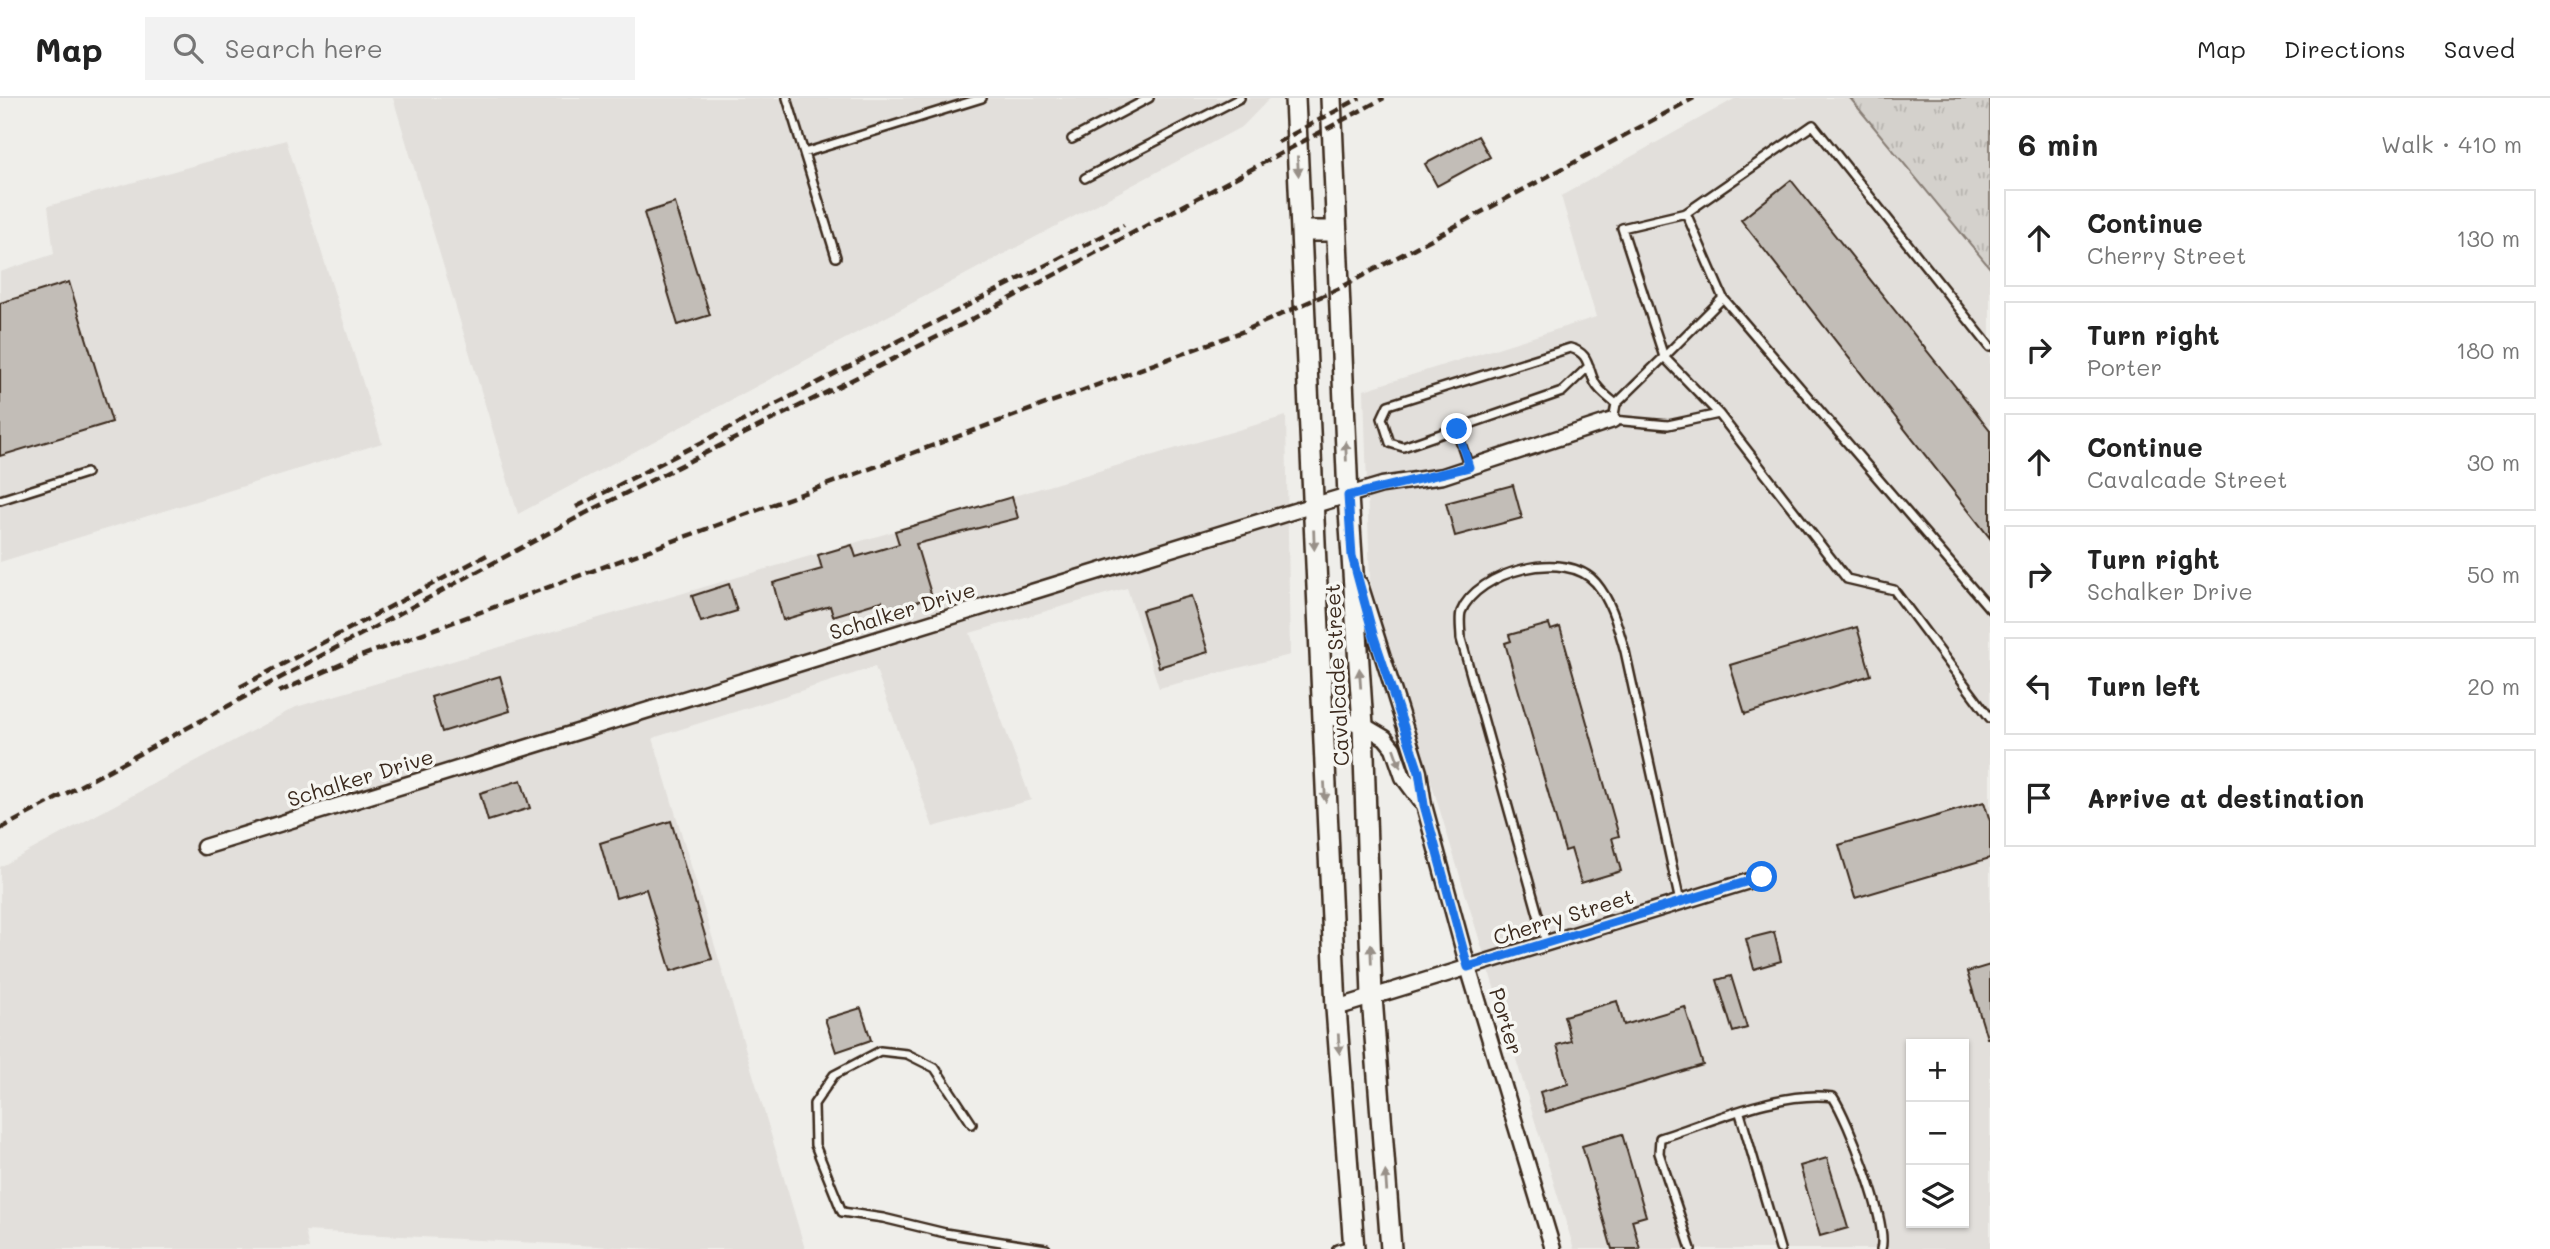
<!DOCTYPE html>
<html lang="en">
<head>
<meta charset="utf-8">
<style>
  :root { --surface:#fff; --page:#f2f2f2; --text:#222; --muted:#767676; --line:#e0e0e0 }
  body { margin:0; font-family:Mali,sans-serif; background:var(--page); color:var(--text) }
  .controls { position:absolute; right:21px; bottom:21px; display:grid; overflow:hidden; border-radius:0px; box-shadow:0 2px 5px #0004 }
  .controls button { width:63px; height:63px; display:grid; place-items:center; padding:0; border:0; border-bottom:2px solid var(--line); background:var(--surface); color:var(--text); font:35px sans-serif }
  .stop { position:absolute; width:21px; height:21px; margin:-16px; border:5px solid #1a73e8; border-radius:50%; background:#fff }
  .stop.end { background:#1a73e8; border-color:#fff; box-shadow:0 2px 7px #0008 }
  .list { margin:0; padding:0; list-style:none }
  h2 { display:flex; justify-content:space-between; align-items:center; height:91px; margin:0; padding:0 28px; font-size:30px }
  h2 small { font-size:23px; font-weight:400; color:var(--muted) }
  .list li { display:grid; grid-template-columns:46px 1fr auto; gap:21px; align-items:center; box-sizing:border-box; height:98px; margin:0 14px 14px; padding:0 14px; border:2px solid var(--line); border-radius:0px }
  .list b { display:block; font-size:26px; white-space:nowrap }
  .list p { margin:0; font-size:23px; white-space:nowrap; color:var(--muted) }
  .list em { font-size:23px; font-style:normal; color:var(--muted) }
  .icon { flex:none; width:38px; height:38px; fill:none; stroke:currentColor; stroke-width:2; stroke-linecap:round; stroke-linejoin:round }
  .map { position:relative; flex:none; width:1990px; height:1151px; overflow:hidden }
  header { display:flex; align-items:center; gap:42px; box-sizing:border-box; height:98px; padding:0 35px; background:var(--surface); border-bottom:2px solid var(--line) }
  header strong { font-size:33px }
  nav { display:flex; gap:38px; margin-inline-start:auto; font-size:24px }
  .search { width:490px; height:63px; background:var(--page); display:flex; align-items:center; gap:18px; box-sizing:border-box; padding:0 24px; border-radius:0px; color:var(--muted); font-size:26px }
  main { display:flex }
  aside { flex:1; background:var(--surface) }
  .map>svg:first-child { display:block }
  .built { fill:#e2dfdb; fill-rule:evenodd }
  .grass { fill:url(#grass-tufts); stroke:#887e75; stroke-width:2 }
  .building { fill:#c2bdb7; stroke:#3b2a1e; stroke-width:2 }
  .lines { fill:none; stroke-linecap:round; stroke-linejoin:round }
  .service-casing { stroke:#3b2a1e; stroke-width:12 }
  .minor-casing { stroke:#3b2a1e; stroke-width:19 }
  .secondary-casing { stroke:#3b2a1e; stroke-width:24 }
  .service { stroke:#f6f6f2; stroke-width:7 }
  .minor { stroke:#f6f6f2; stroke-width:14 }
  .secondary { stroke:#f6f6f2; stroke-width:19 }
  .rail { stroke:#3b2a1e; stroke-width:4.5; stroke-dasharray:10 5; stroke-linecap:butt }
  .oneway { fill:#989088 }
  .route { stroke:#1a73e8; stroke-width:9 }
  .labels { text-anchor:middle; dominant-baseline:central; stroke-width:7; stroke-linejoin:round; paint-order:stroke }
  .street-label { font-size:21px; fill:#3b2a1e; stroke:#f6f6f2 }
</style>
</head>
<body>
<header>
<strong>Map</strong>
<div class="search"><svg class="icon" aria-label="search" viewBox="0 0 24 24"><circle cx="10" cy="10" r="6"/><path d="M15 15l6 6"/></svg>Search here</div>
<nav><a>Map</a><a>Directions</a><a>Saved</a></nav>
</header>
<main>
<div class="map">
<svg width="1990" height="1151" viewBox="0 0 1990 1151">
  <defs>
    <pattern id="grass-tufts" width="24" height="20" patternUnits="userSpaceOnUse" patternTransform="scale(1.75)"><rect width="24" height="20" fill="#d4d1cc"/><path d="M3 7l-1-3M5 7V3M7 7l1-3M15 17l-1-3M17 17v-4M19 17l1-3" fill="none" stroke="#b7b4af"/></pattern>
  </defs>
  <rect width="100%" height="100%" fill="#efeeea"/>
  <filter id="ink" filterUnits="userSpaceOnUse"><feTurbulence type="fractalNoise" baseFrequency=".0143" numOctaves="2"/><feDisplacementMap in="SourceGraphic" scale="14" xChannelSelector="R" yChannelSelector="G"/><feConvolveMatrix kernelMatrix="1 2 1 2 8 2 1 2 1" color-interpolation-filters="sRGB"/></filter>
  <g filter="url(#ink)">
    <path class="built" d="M393 0H1270L1243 28 518 416Z
      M1736 0H1850L1990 170V1151H1574L1370 484 1364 292 1596 219 1561 98ZM1911 946H1964V1125H1911Z
      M286 42 382 345 0 464V174L54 156 48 108Z
      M1286 318 1290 557 1159 590 1127 490 970 535 1031 702 933 729 875 569 653 640 805 1151H654L305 1133 309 1151H0V769L296 609Z"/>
    <path class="grass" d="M1850 0H1990V170Z"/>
    <path class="building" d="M1478 38 1490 59 1437 88 1425 66Z
      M1791 82 1990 332V440L1741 122Z
      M675 105 710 217 678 227 644 115Z
      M69 184 112 324 0 358V205Z
      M1513 387 1522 420 1455 438 1446 405Z
      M1012 399 1018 420 916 446 932 499 885 513 882 503 833 518 830 508 783 522 773 485 822 471 818 457 852 447 856 459 899 446 895 433Z
      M729 486 737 513 701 524 692 498Z
      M1191 498 1208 554 1159 569 1142 512Z
      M1549 526 1551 532 1560 529 1619 738 1612 740 1621 773 1581 785 1571 751 1565 753 1505 545 1511 543 1509 537Z
      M1857 529 1871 577 1745 616 1730 567Z
      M500 578 510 613 442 634 431 599Z
      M521 682 530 710 488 723 480 695Z
      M1984 704 1990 723V760L1855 800 1839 747Z
      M671 723 712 861 671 873 646 791 616 800 600 745Z
      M1774 834 1781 863 1754 871 1746 841Z
      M1990 867V940H1987L1967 874Z
      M1731 878 1747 930 1733 934 1717 882Z
      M1617 903 1624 927 1685 909 1703 967 1546 1014 1540 994 1568 986 1557 947 1571 943 1564 918Z
      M861 910 871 942 836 954 825 921Z
      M1622 1036 1646 1118 1632 1122 1640 1151H1612L1582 1048Z
      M1827 1060 1848 1130 1820 1138 1800 1068Z"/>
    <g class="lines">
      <g class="service-casing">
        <path id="service" d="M787 0 836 159
          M1072 41 1149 0
          M804 55 982 0
          M1085 80 1240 0
          M1686 115 1723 200 1990 511
          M1990 249 1813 27 1686 115 1622 130 1664 259 1616 306 1613 322 1668 327 1719 316 1847 481 1894 492 1990 620
          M1589 268 1562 294 1403 349 1390 345 1382 320 1388 307 1570 250C1590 255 1587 269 1595 285 1599 293 1609 300 1616 306
          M1719 316 1664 259 1723 200
          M1456 331 1469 369
          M0 402 86 375
          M1546 845 1461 541C1461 533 1459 521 1461 514 1477 473 1566 450 1596 485 1612 504 1618 530 1625 553L1680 804
          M1740 1015 1780 1151
          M972 1026 935 970 907 956 880 953 834 977 814 1006 815 1047 842 1114 883 1120 945 1135 1046 1151
          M1337 1151 1353 1146
          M1691 1151 1659 1055 1660 1040C1711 1024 1779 992 1833 999 1848 1021 1889 1127 1881 1151"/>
      </g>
      <g class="minor-casing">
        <path id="minor" d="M1360 486 1419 674 1424 707 1468 869 1553 1151
          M1321 617 1363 627 1385 640 1393 650 1403 679 1423 706
          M204 749 1291 414 1382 387 1443 378 1613 322
          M1336 910 1762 779"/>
      </g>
      <g class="secondary-casing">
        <path id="secondary" d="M1295 0 1336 910 1354 1151
          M1331 0 1348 398 1363 627 1372 899 1391 1151
          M1301 133H1337"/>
      </g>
      <use href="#service" class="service"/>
      <use href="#minor" class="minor"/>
      <use href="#secondary" class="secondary"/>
      <path class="rail" d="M1278 44 1360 0
        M576 409 1124 127
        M240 589 487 457
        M279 594 353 561 1244 233 1340 190 1694 0
        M0 731 584 416 961 227 1384 0"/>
    </g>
    <defs><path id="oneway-solid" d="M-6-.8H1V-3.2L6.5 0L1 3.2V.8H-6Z" transform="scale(1.75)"/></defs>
    <g class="oneway">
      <use href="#oneway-solid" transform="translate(1298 68) rotate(87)"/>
      <use href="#oneway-solid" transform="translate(1346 353) rotate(-92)"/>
      <use href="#oneway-solid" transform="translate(1314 442) rotate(88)"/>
      <use href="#oneway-solid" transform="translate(1360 580) rotate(-94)"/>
      <use href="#oneway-solid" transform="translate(1397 660) rotate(70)"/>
      <use href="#oneway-solid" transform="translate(1325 694) rotate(87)"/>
      <use href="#oneway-solid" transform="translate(1371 856) rotate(-92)"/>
      <use href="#oneway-solid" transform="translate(1339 946) rotate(86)"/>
      <use href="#oneway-solid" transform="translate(1386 1083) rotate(-94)"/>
    </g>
  </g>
  <g class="lines" filter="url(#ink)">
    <path class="route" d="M1457 331 1469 369 1348 398 1352 458 1373 536 1419 674 1424 707 1468 869 1762 779"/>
  </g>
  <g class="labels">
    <g class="street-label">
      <text transform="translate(902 512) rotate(-17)">Schalker Drive</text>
      <text transform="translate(1336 577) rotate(-93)">Cavalcade Street</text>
      <text transform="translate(360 679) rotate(-17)">Schalker Drive</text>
      <text transform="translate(1563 818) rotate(-17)">Cherry Street</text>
      <text transform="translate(1507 923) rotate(73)">Porter</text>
    </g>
  </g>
</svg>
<div class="controls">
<button>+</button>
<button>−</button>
<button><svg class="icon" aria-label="layers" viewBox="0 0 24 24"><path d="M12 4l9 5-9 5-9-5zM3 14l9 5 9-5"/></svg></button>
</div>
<div class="stop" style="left:1762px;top:779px"></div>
<div class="stop end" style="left:1457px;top:331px"></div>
</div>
<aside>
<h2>6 min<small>Walk · 410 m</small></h2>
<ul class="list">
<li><svg class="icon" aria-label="ahead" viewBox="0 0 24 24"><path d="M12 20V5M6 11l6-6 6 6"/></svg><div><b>Continue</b><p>Cherry Street</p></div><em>130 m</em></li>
<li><svg class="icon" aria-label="right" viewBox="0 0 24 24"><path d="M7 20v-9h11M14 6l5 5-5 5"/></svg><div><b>Turn right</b><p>Porter</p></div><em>180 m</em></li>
<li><svg class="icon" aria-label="ahead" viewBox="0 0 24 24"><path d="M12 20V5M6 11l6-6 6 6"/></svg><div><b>Continue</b><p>Cavalcade Street</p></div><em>30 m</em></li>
<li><svg class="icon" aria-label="right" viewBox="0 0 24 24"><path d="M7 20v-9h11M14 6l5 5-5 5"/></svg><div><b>Turn right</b><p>Schalker Drive</p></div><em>50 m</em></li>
<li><svg class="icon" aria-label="left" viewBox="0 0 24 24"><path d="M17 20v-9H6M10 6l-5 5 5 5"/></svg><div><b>Turn left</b></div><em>20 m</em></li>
<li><svg class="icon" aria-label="arrive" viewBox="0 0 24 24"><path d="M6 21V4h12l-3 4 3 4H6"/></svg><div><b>Arrive at destination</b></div></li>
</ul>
</aside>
</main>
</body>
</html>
